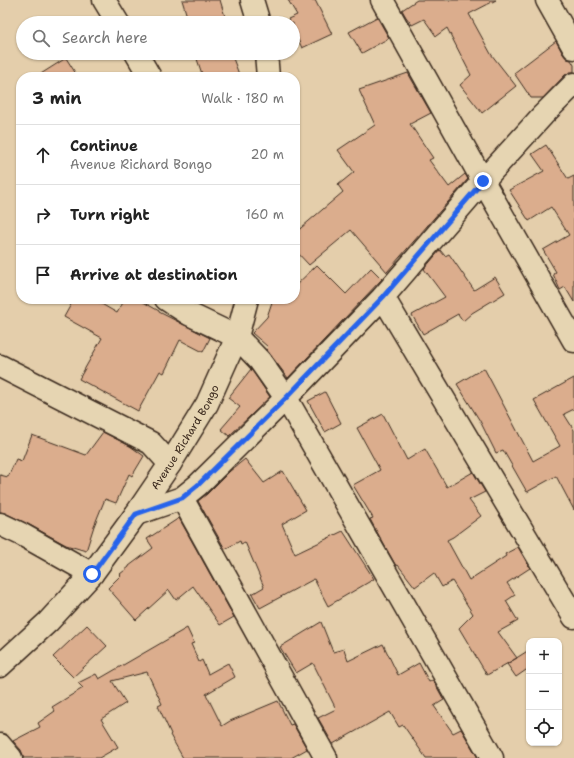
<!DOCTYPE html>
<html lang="en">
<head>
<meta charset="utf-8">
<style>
  :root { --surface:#fff; --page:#f2f2f2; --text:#222; --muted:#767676; --line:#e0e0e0 }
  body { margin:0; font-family:"Shantell Sans",sans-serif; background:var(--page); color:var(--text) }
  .controls { position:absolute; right:12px; bottom:12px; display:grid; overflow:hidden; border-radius:8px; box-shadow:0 1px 3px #0004 }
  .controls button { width:36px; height:36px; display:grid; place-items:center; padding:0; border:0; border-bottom:1px solid var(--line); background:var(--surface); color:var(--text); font:20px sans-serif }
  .stop { position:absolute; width:12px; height:12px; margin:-9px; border:3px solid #2563eb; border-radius:50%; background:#fff }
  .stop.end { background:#2563eb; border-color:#fff; box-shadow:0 1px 4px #0008 }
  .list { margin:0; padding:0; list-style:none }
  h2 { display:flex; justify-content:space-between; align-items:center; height:52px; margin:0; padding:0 16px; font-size:17px }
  h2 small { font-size:13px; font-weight:400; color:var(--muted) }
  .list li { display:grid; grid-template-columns:26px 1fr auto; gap:12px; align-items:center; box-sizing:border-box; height:60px; padding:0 16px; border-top:1px solid var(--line) }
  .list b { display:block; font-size:15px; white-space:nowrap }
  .list p { margin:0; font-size:13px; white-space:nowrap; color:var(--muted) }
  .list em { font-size:13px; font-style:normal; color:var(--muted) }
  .icon { flex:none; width:22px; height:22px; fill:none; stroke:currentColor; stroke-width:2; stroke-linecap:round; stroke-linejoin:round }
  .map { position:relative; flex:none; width:574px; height:758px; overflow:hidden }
  .search { position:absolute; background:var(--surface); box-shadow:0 1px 3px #0004; left:16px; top:16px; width:284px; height:44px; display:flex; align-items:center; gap:10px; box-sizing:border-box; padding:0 14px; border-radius:22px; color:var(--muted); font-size:15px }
  .panel { position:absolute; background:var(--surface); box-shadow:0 1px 3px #0004; left:16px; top:72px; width:284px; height:232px; border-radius:16px }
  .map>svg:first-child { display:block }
  .building { fill:#dbad8d; stroke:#3b2a1e }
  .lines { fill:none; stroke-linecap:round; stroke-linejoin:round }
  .minor-casing { stroke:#3b2a1e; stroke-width:25 }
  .tertiary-casing { stroke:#3b2a1e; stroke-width:25 }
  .minor { stroke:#e6d5b2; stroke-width:22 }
  .tertiary { stroke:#e6d5b2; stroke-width:22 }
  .route { stroke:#2563eb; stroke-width:5 }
  .labels { text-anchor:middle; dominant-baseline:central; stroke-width:3; stroke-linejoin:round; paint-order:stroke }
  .street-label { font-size:11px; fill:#3b2a1e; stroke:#e6d5b2 }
</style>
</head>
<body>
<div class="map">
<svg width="574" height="758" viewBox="0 0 574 758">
  <rect width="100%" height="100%" fill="#e4ceab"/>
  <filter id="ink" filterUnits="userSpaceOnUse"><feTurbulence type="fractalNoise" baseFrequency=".025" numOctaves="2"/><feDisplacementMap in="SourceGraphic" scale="8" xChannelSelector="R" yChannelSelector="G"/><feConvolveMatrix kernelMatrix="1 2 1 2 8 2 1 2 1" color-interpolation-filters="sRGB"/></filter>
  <g filter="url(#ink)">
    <path class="building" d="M182 0H220L227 23H189Z
      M288 0H315L332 34 302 48 293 29V23H290L288 19 297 15Z
      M417 0H496L469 14 491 54 516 86 482 113 460 85 471 75 447 28 436 36 424 19 412 25 406 17 402 10Z
      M377 17 389 38 362 53 349 32Z
      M556 41 563 54 567 59 571 60 574 65V72H570L565 75 543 98H531L514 73Z
      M195 53H231L240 77H203Z
      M66 58 78 77H36Z
      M408 73 431 113 410 124 433 158 429 160 449 187 465 174 468 179 387 272 351 230 309 265 295 250V233L343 192 338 185 354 172 338 150 375 125 359 90Z
      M546 145 568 179 574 176V302L565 287 560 290 553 274 556 272 543 250 569 235 551 207 529 221 509 190 544 171 532 154Z
      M440 250 445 256 449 254 474 290 495 277 505 293 472 313 463 321 458 314 423 334 412 315 445 297 424 269Z
      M317 265 346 294 371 268 382 279 288 378 266 349 268 347 252 333 267 317 273 299H295V286Z
      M74 299H93L117 313 125 299H138L159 311V312L210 338 203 352 180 340 164 373 160 371 138 411 79 379 102 338 64 317Z
      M484 368 533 461 560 446 534 400 574 378V409L564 414 574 430V510L556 476 527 492 503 450 496 453 480 421 457 384Z
      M251 369 270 397 229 436 221 429 240 407 228 398Z
      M325 392 341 423 325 432 308 401Z
      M383 414 407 460 425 449 447 487 473 472 485 492 469 500 481 516 453 537 447 540 469 580 506 556 505 554 518 547 530 568 507 583 515 595 506 601 518 621 498 632 517 658 487 675 459 628 473 614 452 581 442 587 434 573 415 587 398 565 396 566 372 523 370 519 373 518 353 485 380 470 357 428Z
      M103 432 130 446 144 456 132 476 129 474 116 503 105 499 94 526 86 551 66 545 26 523 5 513 0 512V475L8 477 16 459 22 461 32 435 86 455Z
      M245 459 264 483 283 471 306 510 282 524 295 554 343 531 374 579 328 606 314 579 260 608 252 594 264 587 245 542 241 544 240 541 225 549 198 501 207 494 230 471Z
      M179 518 234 617 220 625 193 586 176 600 169 590 136 620 108 588 121 575 120 574 129 567V566L153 548 147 539Z
      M321 622 333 652 344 649 348 661 383 644 398 675 419 663 429 682 433 680 444 700 434 706 453 733 461 729 478 758H426L403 725 399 727 390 712 333 744 318 718 336 709 313 663 296 673 280 647Z
      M87 625 107 646 73 677 53 657Z
      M187 628 194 643 191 644 199 662 202 660 208 674 228 663 235 677 206 694 222 726 230 721 278 701 290 725 293 724 307 749 291 758H183L170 735 171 734 158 706 162 704 147 672 112 681 126 703 101 719 118 747 99 758H23V755L21 750 13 741 40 727 38 723 55 711 52 707 83 688 78 683 96 674 99 679Z
      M529 650V668L516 677 507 664Z"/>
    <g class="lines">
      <g class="minor-casing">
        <path id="minor" d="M104 0 118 23
          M382 0 483 181 574 341
          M547 0 574 48
          M136 53 150 77
          M383 297 574 617
          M166 299 189 314 237 337 260 361 286 398 492 758
          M0 366 151 443 170 464
          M182 498 326 758
          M136 514 182 498 198 485 286 398 383 297 483 181 543 115 574 84
          M0 524 21 534 92 574
          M0 745 11 758"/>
      </g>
      <g class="tertiary-casing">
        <g id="tertiary">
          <path d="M252 0 259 23"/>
          <path d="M266 53 268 77"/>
          <path id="s1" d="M0 666 48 622 92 574 136 514 170 464 207 404 237 337 247 299"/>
        </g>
      </g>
      <use href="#minor" class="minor"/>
      <use href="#tertiary" class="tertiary"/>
    </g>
  </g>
  <g class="lines" filter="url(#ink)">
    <path class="route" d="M92 574 136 514 182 498 198 485 286 398 383 297 483 181"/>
  </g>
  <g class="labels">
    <g class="street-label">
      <text stroke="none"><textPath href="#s1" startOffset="296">Avenue Richard Bongo</textPath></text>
    </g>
  </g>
</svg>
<div class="controls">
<button>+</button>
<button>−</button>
<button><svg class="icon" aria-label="locate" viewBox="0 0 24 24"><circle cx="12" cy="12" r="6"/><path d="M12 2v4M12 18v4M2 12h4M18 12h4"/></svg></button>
</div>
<div class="stop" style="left:92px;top:574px"></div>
<div class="stop end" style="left:483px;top:181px"></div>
<div class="search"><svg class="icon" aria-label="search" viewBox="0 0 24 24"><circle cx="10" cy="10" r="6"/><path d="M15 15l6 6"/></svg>Search here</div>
<section class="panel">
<h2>3 min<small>Walk · 180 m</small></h2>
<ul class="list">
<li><svg class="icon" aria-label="ahead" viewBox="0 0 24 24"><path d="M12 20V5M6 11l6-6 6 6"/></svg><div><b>Continue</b><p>Avenue Richard Bongo</p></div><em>20 m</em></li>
<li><svg class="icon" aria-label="right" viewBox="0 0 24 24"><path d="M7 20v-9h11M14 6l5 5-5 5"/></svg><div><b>Turn right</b></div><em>160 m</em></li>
<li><svg class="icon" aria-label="arrive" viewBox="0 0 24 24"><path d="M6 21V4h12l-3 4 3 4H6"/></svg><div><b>Arrive at destination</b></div></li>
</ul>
</section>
</div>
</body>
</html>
